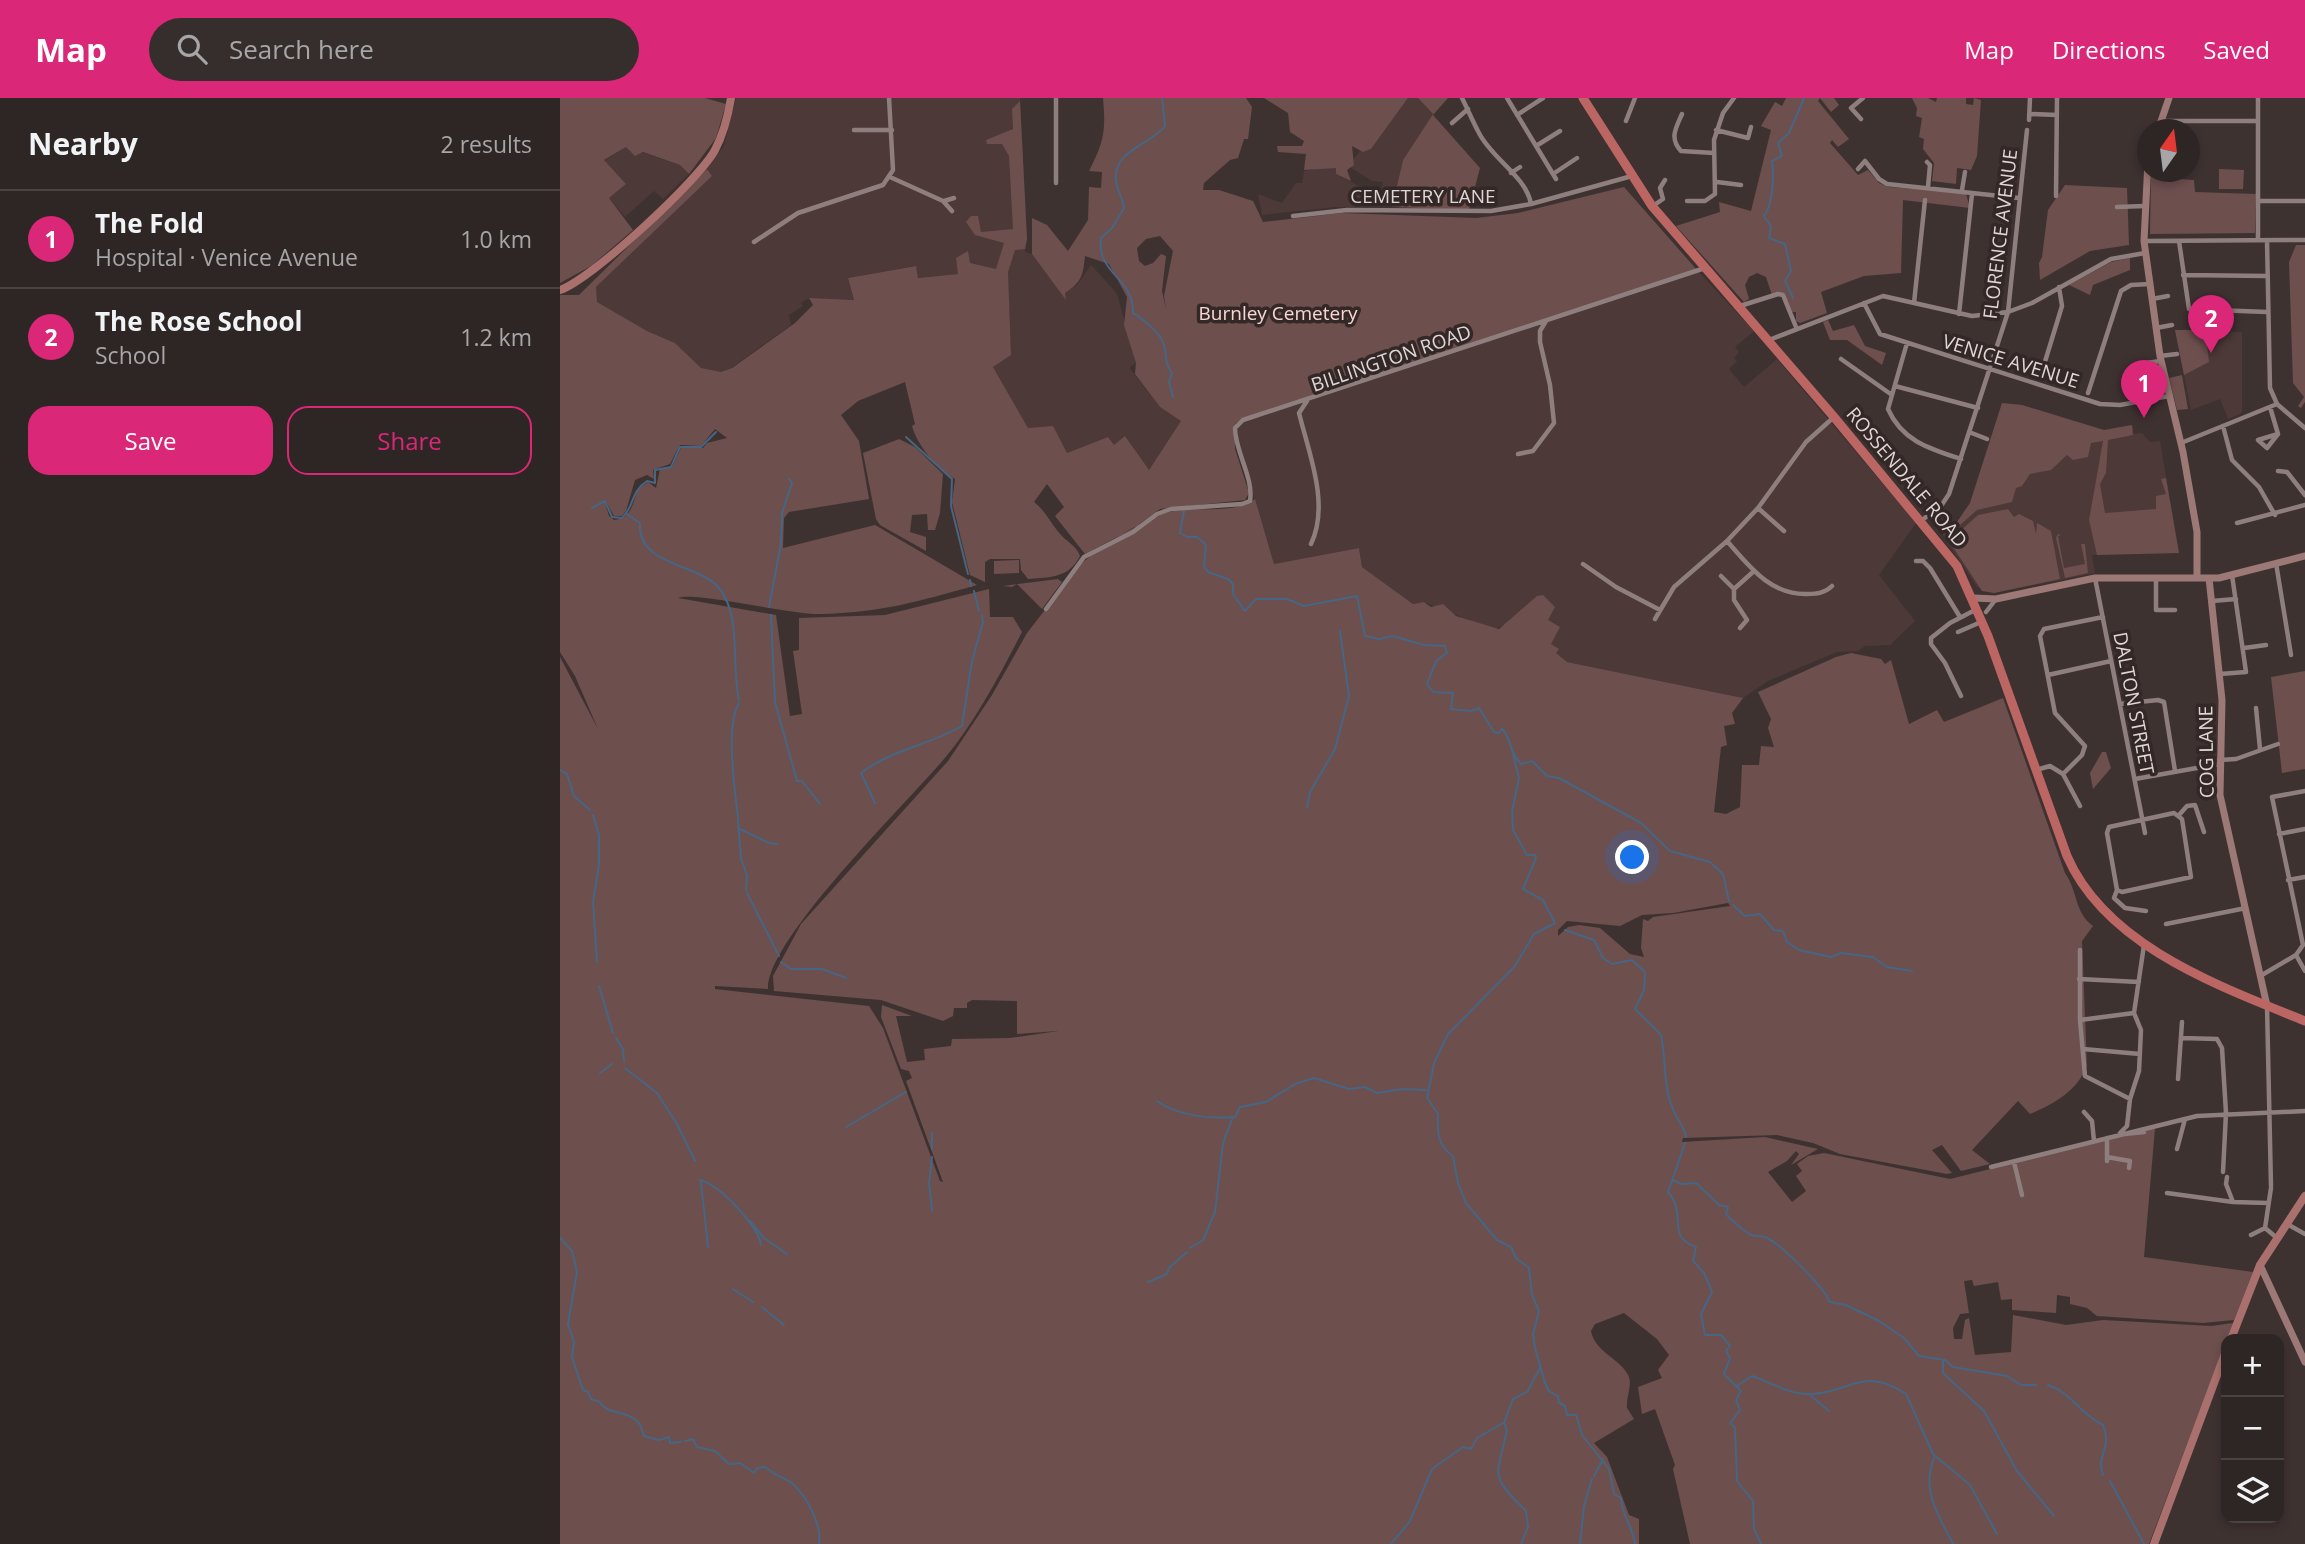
<!DOCTYPE html>
<html lang="en">
<head>
<meta charset="utf-8">
<style>
  :root { --surface:#2e2625; --page:#362e2d; --text:#f1f3f6; --muted:#a7a5a7; --line:#494342; --accent:#db2777 }
  body { margin:0; font-family:"Open Sans",sans-serif; background:var(--page); color:var(--text) }
  .controls { position:absolute; right:21px; bottom:21px; display:grid; overflow:hidden; border-radius:14px; box-shadow:0 4px 10px #0003 }
  .controls button { width:63px; height:63px; display:grid; place-items:center; padding:0; border:0; border-bottom:2px solid var(--line); background:var(--surface); color:var(--text); font:35px sans-serif }
  .compass { position:absolute; left:1577px; top:21px; width:63px; height:63px; border-radius:50%; background:var(--surface); box-shadow:0 4px 10px #0003; rotate:14deg }
  .you { position:absolute; left:1073px; top:760px; width:24px; height:24px; margin:-18px; border:5px solid #fff; border-radius:50%; background:#1a73e8; box-shadow:0 0 0 10px #1a73e833 }
  .badge { display:grid; place-items:center; width:46px; height:46px; border-radius:50%; background:var(--accent); color:#fff; font-size:23px; font-weight:700 }
  .pin { position:absolute; translate:-50% -58px; filter:drop-shadow(0 2px 4px #0008) }
  .pin::after { content:''; position:absolute; top:37px; width:24px; height:21px; background:inherit; clip-path:polygon(0 0,100% 0,50% 100%) }
  .list { margin:0; padding:0; list-style:none }
  h2 { display:flex; justify-content:space-between; align-items:center; height:91px; margin:0; padding:0 28px; font-size:30px }
  h2 small { font-size:23px; font-weight:400; color:var(--muted) }
  .list li { display:grid; grid-template-columns:46px 1fr auto; gap:21px; align-items:center; box-sizing:border-box; height:98px; padding:0 28px; border-top:2px solid var(--line) }
  .list b { display:block; font-size:26px; white-space:nowrap }
  .list p { margin:0; font-size:23px; white-space:nowrap; color:var(--muted) }
  .list em { font-size:23px; font-style:normal; color:var(--muted) }
  .actions { display:flex; gap:14px; padding:21px 28px }
  .actions a { flex:1; padding:16px 0; border:2px solid var(--accent); border-radius:21px; text-align:center; font-size:24px; color:var(--accent) }
  .actions .main { background:var(--accent); color:#fff }
  .icon { flex:none; width:38px; height:38px; fill:none; stroke:currentColor; stroke-width:2; stroke-linecap:round; stroke-linejoin:round }
  .map { position:relative; flex:none; width:1745px; height:1446px; overflow:hidden }
  header { display:flex; align-items:center; gap:42px; box-sizing:border-box; height:98px; padding:0 35px; background:var(--accent); color:#fff }
  header strong { font-size:33px }
  nav { display:flex; gap:38px; margin-inline-start:auto; font-size:24px }
  .search { width:490px; height:63px; background:var(--page); display:flex; align-items:center; gap:18px; box-sizing:border-box; padding:0 24px; border-radius:38px; color:var(--muted); font-size:26px }
  main { display:flex }
  aside { flex:1; background:var(--surface) }
  .map>svg:first-child { display:block }
  .built { fill:#4c3938 }
  .green { fill:#6d4f4e; fill-rule:evenodd }
  .lines { fill:none; stroke-linecap:round; stroke-linejoin:round }
  .stream { stroke:#466684; stroke-width:2 }
  .street { stroke:#8e7f7e; stroke-width:4.5 }
  .secondary { stroke:#9c7876; stroke-width:7 }
  .primary { stroke:#aa706e; stroke-width:8 }
  .highway { stroke:#bc6664; stroke-width:9 }
  .labels { text-anchor:middle; dominant-baseline:central; stroke-width:7; stroke-linejoin:round; paint-order:stroke }
  .street-label { font-size:19px; fill:#dfd7d7; stroke:#342827 }
  .park-label { font-size:19px; fill:#f7d7d5; stroke:#342827 }
</style>
</head>
<body>
<header>
<strong>Map</strong>
<div class="search"><svg class="icon" aria-label="search" viewBox="0 0 24 24"><circle cx="10" cy="10" r="6"/><path d="M15 15l6 6"/></svg>Search here</div>
<nav><a>Map</a><a>Directions</a><a>Saved</a></nav>
</header>
<main>
<aside>
<h2>Nearby<small>2 results</small></h2>
<ul class="list">
<li><span class="badge">1</span><div><b>The Fold</b><p>Hospital · Venice Avenue</p></div><em>1.0 km</em></li>
<li><span class="badge">2</span><div><b>The Rose School</b><p>School</p></div><em>1.2 km</em></li>
</ul>
<div class="actions"><a class="main">Save</a><a>Share</a></div>
</aside>
<div class="map">
<svg width="1745" height="1446" viewBox="0 0 1745 1446">
  <rect width="100%" height="100%" fill="#3e3231"/>
  <path class="built" d="M176 0H460L467 141 465 154 472 156 505 195 517 187 531 167 544 181 557 196 576 265 570 269 571 272 600 309 622 323 589 372 579 362 570 344 553 348 548 339 507 355 468 330 433 269 451 257 448 183 398 176 358 180 355 168 288 180 294 202 247 201 241 205 243 208 229 217 231 227 171 270 149 282 115 245 87 233 36 204V189L151 78 147 71 164 48Z
    M848 0H858L873 16 843 62 832 109H775L702 117 698 96 722 105 736 85H742L744 73 765 69 776 70V76L821 100 823 84 812 83 788 68 800 53 811 51Z
    M66 49 120 67 129 76 103 101 94 93 65 119 49 100 66 86 44 63Z
    M1137 172 1194 233 1175 249 1179 254 1174 260 1177 263 1169 271 1184 289 1217 261 1356 425 1319 477 1355 523 1330 547 1305 548 1298 553 1277 554 1208 583 1183 600 983 559 949 524 933 532 864 504 853 506 802 469 799 450 714 466 678 347V329L683 322Z
    M1615 232 1682 234V315L1668 321 1660 301 1631 312Z
    M1442 305 1462 307 1544 332 1572 327 1573 336 1582 335 1590 344 1600 343 1619 455 1532 457 1535 475 1434 495 1417 489 1382 436 1397 424 1410 405Z"/>
  <path class="green" d="M0 0H145L166 6 156 40 129 76 120 67 83 54 75 58 66 49 44 62 66 86 49 100 73 132 31 168 0 185Z
    M543 0H686L692 9 688 41H684L678 60 670 62 644 85 643 92H659L693 103 703 124 782 115 916 120 958 115 1064 89 1137 172 676 325 675 351 689 395 685 402 600 411 574 430 525 456 495 418 504 409 487 386 474 404C487 415 489 423 501 437 508 445 516 447 520 458 509 480 491 479 468 481L461 472 460 461H430L425 464V484L410 477 392 404 395 381C377 371 357 347 352 328L355 326 345 284 298 303 281 317 299 343 309 401 229 414 224 420 223 450 315 427 417 487C360 503 320 515 260 516 231 517 135 493 118 500L216 517 230 618 242 616 233 553 239 552V520L325 517 429 491 430 519H453L462 534C439 578 416 623 384 661 348 704 206 842 208 891L155 888V891L309 908 323 930 380 1083 383 1084 346 983 352 980 349 973 341 971 321 919 322 907 352 918H336L347 964 365 962 364 951 391 948 392 941 450 940 498 933 457 936V903L412 902 407 905V910H394L393 918 383 923 321 902 214 893 213 878 241 826 388 663 432 597 467 535 519 468C537 450 589 417 614 413 639 408 674 417 695 401L714 466 799 450 802 469 853 506 864 504 871 509 883 506 896 518 939 531 977 498 983 497 995 509 988 522 1000 529 991 546 999 551 996 555 1007 564 1183 600 1172 615 1175 626 1164 628 1167 647 1161 649 1154 714 1166 716 1180 709 1182 667H1199L1201 648 1214 649 1208 630 1211 621 1198 594 1276 559 1291 555 1321 561 1325 566 1331 562 1349 626 1377 612 1384 624 1443 600 1505 775C1518 793 1514 814 1533 828L1522 843 1527 968C1517 993 1494 1006 1470 1016L1458 1003 1412 1052 1430 1066 1401 1073 1382 1047 1372 1052 1392 1075 1387 1076 1280 1056 1253 1045 1217 1037 1123 1040 1122 1044 1205 1039 1258 1051 1231 1067 1239 1056 1236 1053 1227 1063 1208 1074 1232 1104 1246 1093 1236 1078 1242 1073 1237 1066 1248 1058 1264 1055 1390 1081 1595 1030 1584 1159 1693 1174 1674 1222 1643 1225 1537 1218 1527 1210 1510 1206V1199L1497 1197 1496 1215 1452 1212V1201L1441 1202 1438 1184 1414 1188 1412 1182 1404 1183 1409 1215 1400 1216 1393 1230 1394 1241H1402L1405 1222 1409 1220 1415 1257 1451 1254 1453 1217 1506 1227 1543 1222 1651 1228 1673 1225 1589 1446H1130L1113 1371 1115 1367 1095 1311 1082 1316 1078 1289 1102 1280 1098 1272 1109 1257 1097 1241 1064 1215 1035 1226 1031 1233C1035 1255 1061 1260 1069 1279 1072 1288 1066 1299 1067 1310L1074 1321 1034 1345 1047 1359 1069 1417 1079 1421V1446H0V559L38 631 15 578 0 554V197H19L147 71 152 78 36 189 37 204 87 233 115 245 141 270 161 274 172 270 235 225 253 207 249 200 294 202 288 180 356 168 358 180 398 176 396 160 408 153 410 165 436 171 444 145 415 137 406 124 411 118H418L421 134 453 131 449 58 442 46H427L426 42 453 31 452 11 460 3 467 141 465 151 455 152 448 174 451 257 433 269 468 330 493 328 507 355 548 339 554 347 565 338 589 372 621 323 600 309 575 276 576 265 564 227 567 199 549 166 525 158C523 177 522 184 505 195L506 202 472 156V120L487 127 508 153 528 122 529 89 541 90 542 74 529 73C544 44 546 33 543 0ZM600 138 613 153 604 198 606 211 602 193 606 158 601 156 593 165 585 168 579 163 577 150 586 141ZM155 331 167 340 147 345 143 350H121L112 369 100 371 96 390 88 384 78 391C73 404 72 421 54 422L49 418 45 404 32 410 45 402 54 418H62L66 413 75 382 87 377 94 381 93 372 110 366 120 347 141 348ZM1168 805 1170 808 1093 819 1088 823 1083 821 1081 850 1084 859 1070 856 1040 830 1019 827 1008 829 998 838V832L1007 823 1060 828 1082 817 1113 815Z
    M704 0H848L811 51 803 54 792 48 794 67 787 72 791 83 776 76V70L744 72 746 56 718 54 717 48H742L744 43 730 34 728 15Z
    M858 0H888L873 17 920 70 909 112 832 109 843 62 873 16Z
    M1226 0H1274L1279 7 1271 14 1260 0 1258 3 1289 41 1278 49 1272 42 1270 45 1298 77 1308 72 1319 85 1328 89 1400 94 1406 96 1410 110 1343 102 1341 175 1304 178 1261 194 1267 215 1240 225 1236 223V214H1232L1224 195 1212 197 1206 179 1197 175 1189 179 1185 187 1189 201 1184 204 1116 128 1160 114 1159 104 1191 113 1211 32 1201 28 1215 4 1222 8Z
    M1352 0H1368L1376 4 1377 0H1406V6L1413 7 1414 0 1421 2 1417 58 1411 72 1397 70 1396 86 1372 83 1374 65 1363 51 1364 41 1359 39 1362 20 1356 18 1357 10Z
    M1659 71 1684 72 1683 91H1659Z
    M1591 79 1634 82 1635 94 1696 96 1695 135 1590 136Z
    M1505 87 1567 90 1569 147 1530 153 1480 182 1479 165 1482 159 1488 112Z
    M1736 147H1745V304L1741 310 1738 308 1744 299 1733 285 1729 164Z
    M1570 160V172L1533 187 1530 197 1509 187 1551 164Z
    M1268 222 1273 233 1294 227 1305 248 1326 255 1322 267 1287 242H1270L1263 224Z
    M1615 232H1645L1649 264 1624 277Z
    M1622 277 1628 311 1617 312 1609 280Z
    M1442 305 1462 307 1544 332 1572 327 1573 337 1548 342 1546 375 1540 386 1545 415 1596 411V398L1606 396 1601 381 1606 380 1619 455 1537 457 1529 422 1543 343 1531 345 1528 359 1513 362 1507 357 1491 372 1470 376 1462 388 1456 390 1452 404 1417 412 1400 427 1397 424 1410 405Z
    M339 341 355 349 383 376 380 415 375 432H368L367 416 352 417 350 434 366 439V453L320 427 316 421 303 355Z
    M1448 411 1454 419 1459 416 1473 423 1476 436 1477 425 1491 433 1500 481 1434 495 1422 493 1389 443 1418 417Z
    M1501 437 1498 438 1504 470 1525 466 1521 446H1525L1528 475 1505 480 1496 440 1498 436Z
    M459 462V475L434 476V463Z
    M498 481 502 484 482 511 457 486 452 489 443 488Z
    M1745 573V671L1722 675 1711 579Z
    M1542 654H1546L1551 670 1533 691 1530 675Z"/>
  <g class="lines">
    <path class="stream" d="M602 0 605 28C591 47 552 52 556 83 557 92 563 101 564 110L552 130 541 140C536 176 574 179 573 215 581 219 599 235 602 242 608 253 603 264 612 275L609 284 613 299
      M1233 200 1225 183 1231 173 1225 146 1209 140 1211 128 1204 118C1213 107 1214 78 1212 63L1222 58 1218 45 1229 35 1244 0
      M346 339 392 381 391 408 408 476
      M32 410 45 403 52 419 62 420C75 408 70 394 87 383L95 385V372L111 369 120 349H141L156 334
      M624 413 620 435 627 439H637L646 447 644 468 648 474 668 481 673 486V496L685 513 696 501H727L744 508 797 498 805 538 819 541 833 538 864 547 885 548 887 555 876 563 867 586 873 594 893 595 891 611 911 613 919 610 934 634 939 635 942 631C952 640 947 651 961 666L972 663 987 678 999 680 1081 725 1110 753 1150 764 1163 776 1169 803
      M67 416 80 425C77 468 138 465 159 490 182 518 171 568 179 602
      M410 482 411 488
      M414 493 419 513
      M209 509 221 445 222 415 232 385 229 381
      M211 517 215 604 237 683H242L260 706
      M953 656 959 680 952 714 953 732 967 757H975L976 760 963 791 983 802 995 825 974 836 955 868 888 936 874 965 867 1000 878 1016C877 1032 877 1048 893 1058L898 1085 906 1105 937 1142 951 1149 956 1160 969 1170 972 1197 979 1213 973 1236 975 1250 985 1285 989 1293 998 1298 999 1305 1005 1308 1007 1317H1016L1022 1337 1049 1371 1054 1396 1061 1400C1061 1416 1073 1429 1075 1446
      M0 672 7 676 14 698 30 712
      M315 705 301 675C331 652 369 647 402 628L412 563 423 524 422 517
      M747 710 750 694 775 651 789 598 780 533
      M33 717 39 737V767L33 803 37 864
      M178 720C175 692 165 628 179 605
      M178 722 181 761 187 777 186 792
      M180 731 209 745 217 746
      M187 795 219 858
      M1173 807 1185 818 1200 816 1214 832 1223 833 1227 844 1239 852 1271 859 1281 855 1313 859 1327 869 1352 873
      M1005 832 1034 842 1043 860 1052 866 1072 862 1085 874 1084 892 1075 911 1101 937C1106 960 1103 986 1112 1009 1116 1021 1124 1027 1126 1039
      M221 864 231 871H262L286 880
      M39 888 53 935
      M56 940 63 951 64 963
      M65 970 97 995 117 1026 135 1063
      M40 975 52 966
      M597 1003C618 1018 649 1021 675 1019L680 1009 706 1004 735 986 754 980 789 991 805 989 817 995 842 991 866 992
      M286 1029 346 994
      M1125 1045 1108 1094C1128 1117 1105 1138 1136 1149L1133 1163 1144 1175 1152 1194 1141 1216 1145 1237H1161L1170 1248 1166 1253 1170 1260 1164 1276 1181 1293 1176 1302 1180 1312 1170 1325 1175 1330 1177 1383 1193 1403 1194 1431 1201 1446
      M372 1051V1035
      M140 1082C160 1087 198 1128 201 1147
      M1113 1082 1121 1086 1136 1085 1159 1107 1168 1109 1166 1116C1171 1122 1184 1133 1191 1137 1196 1139 1202 1137 1207 1140 1223 1148 1262 1187 1270 1204L1286 1207 1319 1223 1344 1240 1359 1258 1385 1262 1393 1269 1447 1278 1461 1287H1476
      M141 1084 148 1149
      M372 1113 369 1085 372 1059
      M190 1123 204 1140 227 1156
      M0 1140 12 1153 17 1174 8 1226 14 1244 12 1259 23 1292 28 1294 31 1301 37 1303
      M630 1150 643 1142 655 1114 663 1045 673 1019
      M588 1184 607 1176 609 1170 627 1154
      M173 1191 193 1204
      M202 1209 224 1227
      M1383 1262V1275L1424 1313 1457 1373 1494 1418
      M1488 1287C1512 1295 1521 1317 1543 1327 1553 1351 1535 1358 1543 1377
      M1177 1288 1192 1278C1210 1284 1230 1297 1250 1296 1288 1296 1303 1267 1346 1296L1373 1356 1410 1387 1437 1436
      M1251 1298 1269 1313
      M39 1303C48 1319 71 1311 80 1327 82 1330 82 1334 84 1338L99 1342 109 1339 110 1345 121 1344
      M125 1343 133 1341 137 1349 155 1353 169 1366 180 1365 194 1375 197 1370 205 1369C215 1378 228 1381 233 1386 247 1399 262 1427 259 1446
      M1374 1360C1361 1393 1378 1416 1393 1446
      M1034 1378 1043 1361
      M1550 1383 1584 1446
      M831 1446 850 1423 872 1371 903 1349 911 1351 917 1340 943 1325
      M961 1446 968 1429 966 1413C928 1376 937 1379 947 1332L944 1325 953 1301 967 1294 981 1268
      M1020 1446 1024 1408 1032 1381"/>
    <path class="street" d="M496 0V85
      M902 0C908 12 913 24 919 35 932 61 966 78 971 106
      M947 0 996 81
      M1698 0V142
      M1122 16C1116 30 1109 40 1121 53L1154 55
      M1469 16 1497 17
      M957 17 983 0
      M1301 21 1291 10 1303 0
      M1469 22 1470 0
      M1066 23 1075 0
      M1601 23H1698
      M892 25 908 11
      M294 32H332
      M1156 32 1188 40 1191 29
      M976 48 1000 33
      M1367 64 1370 67 1368 89
      M1298 71 1305 63 1319 81 1327 86 1459 100
      M951 75 960 69
      M993 76 1017 60
      M330 79 383 103 392 113
      M1157 84 1181 87
      M1402 92 1405 74
      M1496 98 1497 0
      M384 103 394 100
      M1127 103H1145L1155 96 1154 42 1163 15 1174 0
      M1699 103H1745
      M1093 108 1103 101 1100 90 1105 82
      M1557 109 1585 108
      M733 118 787 112 931 113 971 106 1072 78
      M1707 142 1710 290 1717 306 1745 330
      M1584 143 1745 142
      M1619 143 1629 211 1707 214
      M194 144 238 115 323 87 333 72 329 0
      M1623 177 1707 178
      M1592 201 1608 198
      M1304 205 1320 236 1540 306 1560 307 1609 298
      M1354 205 1365 102
      M1180 208 1218 196 1223 197 1236 229
      M1399 216 1412 96
      M1596 230 1612 227
      M1209 242 1323 198 1412 218 1448 214 1472 205 1551 161 1585 155
      M1347 245 1328 311C1342 343 1370 351 1401 361
      M1600 258 1617 256
      M1281 261 1332 297
      M1578 266 1601 263
      M1480 280 1502 208 1499 189
      M1335 288 1418 310
      M1528 295 1561 193 1571 187 1590 186
      M747 303 739 315C749 356 770 406 751 446
      M1710 309 1718 336 1707 350 1698 342 1718 336
      M1663 328 1672 362 1699 389 1715 417
      M1409 334 1427 341
      M1621 345 1717 306
      M958 356 973 353 994 325 990 287 980 244V233L986 223
      M1718 373 1727 374 1745 397
      M1198 410 1224 433
      M1362 422 1381 408 1389 396 1448 214 1467 32
      M1677 425 1745 407
      M1167 443C1189 468 1210 497 1247 496 1257 496 1265 495 1272 488
      M1356 463H1363L1370 470 1400 519
      M1716 465 1731 557
      M1023 466 1056 489 1100 512
      M1161 478 1174 491
      M1535 480 1585 735
      M1596 481V512H1615
      M1652 503 1676 501
      M486 511 524 459 573 434 597 416 611 411 682 406 690 403C694 380 675 354 675 330L683 322 1145 170
      M1426 514 1436 501
      M1095 521 1114 489 1167 443 1198 410 1246 344 1274 319
      M1180 530 1187 522 1174 502V491L1194 473
      M1398 534 1421 524
      M1684 550 1706 547
      M1660 576 1686 574 1672 477
      M1488 577 1551 563
      M1401 598 1385 565 1371 546V540L1390 525 1417 511
      M1560 606 1598 602 1604 604 1615 673
      M1696 610 1700 651
      M1659 662 1676 661 1718 646
      M1476 672 1490 668 1503 676 1520 708
      M1503 676 1522 657 1525 648 1495 615 1480 538 1484 531 1543 519
      M1575 681 1659 666
      M1614 715 1622 721 1631 779 1562 794 1557 792 1547 735 1549 729Z
      M1619 717 1627 708 1635 707 1644 734
      M1719 736 1745 731
      M1728 782 1745 779
      M1557 792 1554 800 1565 810 1586 813
      M1606 826 1686 810
      M1520 852V922L1525 978 1570 1001
      M1736 857 1745 873
      M1702 877 1736 857 1743 847 1712 699 1745 693
      M1519 881 1579 884
      M1707 908 1711 1088
      M1520 922 1574 915
      M1621 940 1657 941 1662 950 1666 1015 1663 1074
      M1523 951 1580 956
      M1618 981 1622 924
      M1524 1014 1532 1023 1534 1043
      M1560 1035 1567 1028 1570 1001 1579 973 1581 932 1574 915 1584 847
      M1565 1036 1584 1034
      M1617 1051 1625 1021
      M1547 1059 1570 1063 1569 1070
      M1547 1063V1040
      M1454 1064 1462 1097
      M1431 1069 1637 1018 1745 1013
      M1667 1079 1666 1086 1673 1104
      M1711 1090 1705 1130 1717 1140
      M1607 1095 1673 1104 1708 1105
      M1727 1126 1745 1136
      M1691 1137 1705 1130"/>
    <path class="secondary" d="M1598 32 1609 0
      M1588 63 1584 143 1600 258 1623 354 1637 434V479
      M1649 480 1662 602 1660 697 1707 908
      M1413 500 1436 501 1535 480H1659L1745 458
      M1700 1167 1745 1264"/>
    <path class="primary" d="M0 192C32 181 139 82 155 52 164 35 168 18 171 0
      M1671 1241 1700 1167 1745 1098
      M1594 1446 1666 1253"/>
    <path class="highway" d="M1023 0 1092 108 1274 319 1397 468 1428 538 1507 758C1546 848 1659 888 1745 923"/>
  </g>
  <g class="labels">
    <g class="street-label">
      <text x="863" y="98">CEMETERY LANE</text>
      <text transform="translate(1440 136) rotate(-83)">FLORENCE AVENUE</text>
      <text transform="translate(831 260) rotate(-19)">BILLINGTON ROAD</text>
      <text transform="translate(1451 263) rotate(17)">VENICE AVENUE</text>
      <text transform="translate(1347 379) rotate(50)">ROSSENDALE ROAD</text>
      <text transform="translate(1574 605) rotate(79)">DALTON STREET</text>
      <text transform="translate(1646 654) rotate(-91)">COG LANE</text>
    </g>
    <g class="park-label">
      <text x="718" y="215">Burnley Cemetery</text>
    </g>
  </g>
</svg>
<div class="controls">
<button>+</button>
<button>−</button>
<button><svg class="icon" aria-label="layers" viewBox="0 0 24 24"><path d="M12 4l9 5-9 5-9-5zM3 14l9 5 9-5"/></svg></button>
</div>
<svg class="compass" viewBox="-18 -18 36 36"><path d="M0-13l5 13h-10z" fill="#e53935"/><path d="M0 13l5-13h-10z" fill="#a7a5a7"/></svg>
<div class="you"></div>
<div class="pin badge" style="left:1584px;top:320px">1</div>
<div class="pin badge" style="left:1651px;top:255px">2</div>
</div>
</main>
</body>
</html>
